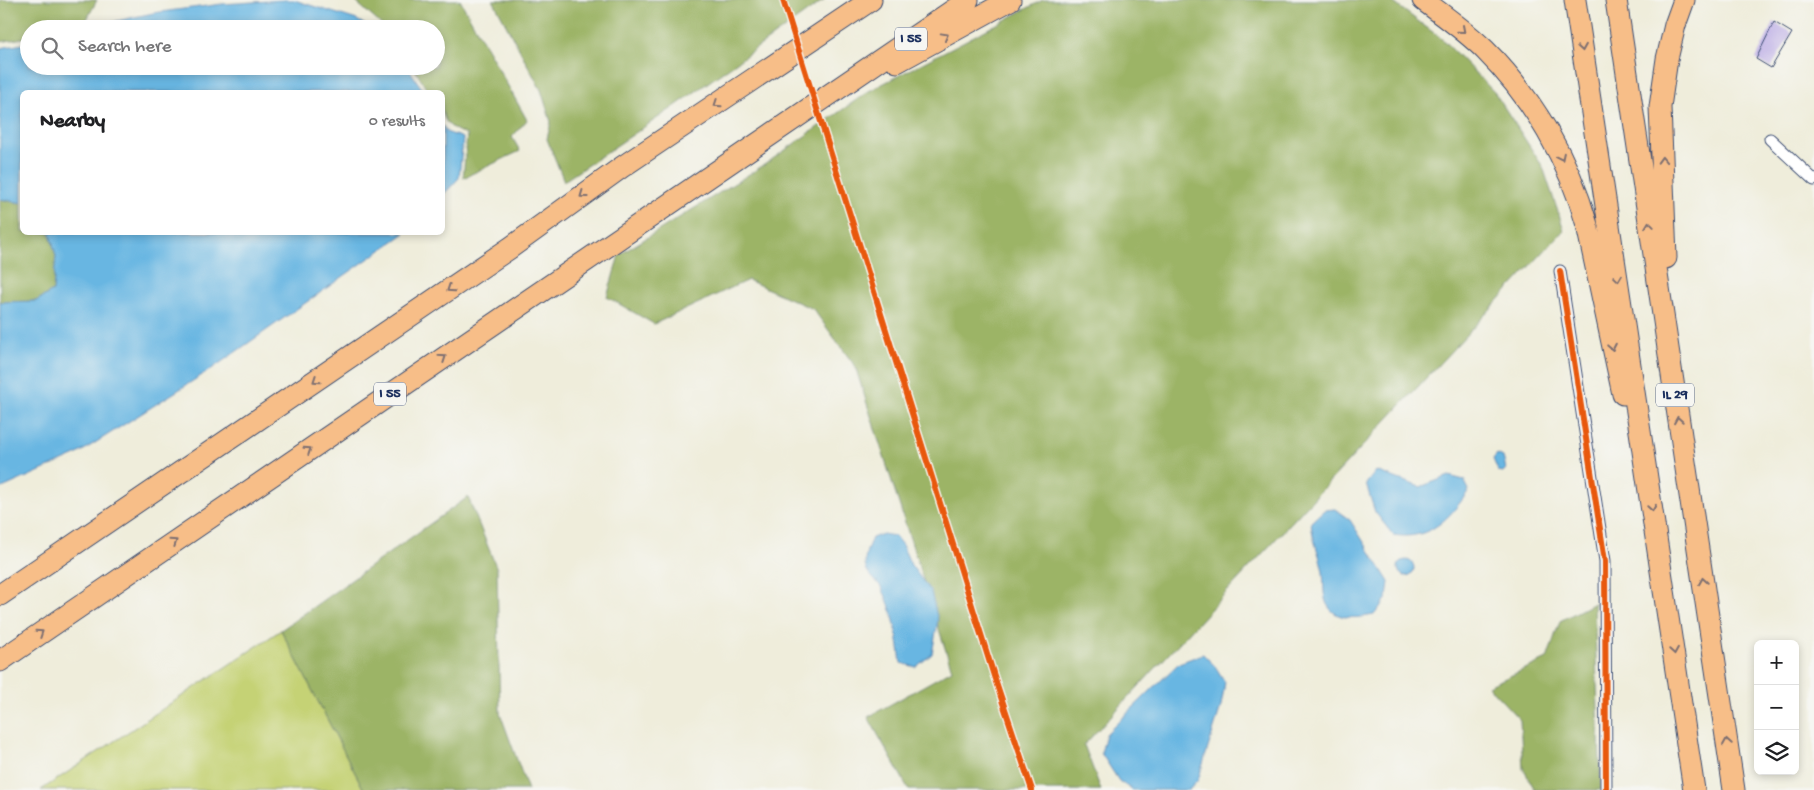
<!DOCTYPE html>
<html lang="en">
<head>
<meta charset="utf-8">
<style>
  :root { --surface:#fff; --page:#f6f6f6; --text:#202124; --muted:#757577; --line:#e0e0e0 }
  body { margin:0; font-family:"Gochi Hand",sans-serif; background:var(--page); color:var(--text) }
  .controls { position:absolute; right:15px; bottom:15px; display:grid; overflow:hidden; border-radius:8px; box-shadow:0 2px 8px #0003 }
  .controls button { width:45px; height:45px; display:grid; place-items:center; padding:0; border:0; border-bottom:1px solid var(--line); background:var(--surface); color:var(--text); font:25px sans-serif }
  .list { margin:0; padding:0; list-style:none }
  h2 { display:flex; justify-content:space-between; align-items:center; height:65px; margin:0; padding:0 20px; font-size:21px }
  h2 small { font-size:16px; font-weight:400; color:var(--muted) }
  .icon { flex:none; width:28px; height:28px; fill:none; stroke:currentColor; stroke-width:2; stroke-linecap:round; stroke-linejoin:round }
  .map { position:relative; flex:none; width:1814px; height:790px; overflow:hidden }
  .search { position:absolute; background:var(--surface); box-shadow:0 2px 8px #0003; left:20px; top:20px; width:425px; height:55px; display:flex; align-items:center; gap:12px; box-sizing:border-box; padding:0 18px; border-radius:28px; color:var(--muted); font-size:19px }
  .panel { position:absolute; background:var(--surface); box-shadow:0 2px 8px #0003; left:20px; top:90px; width:425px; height:145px; border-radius:8px }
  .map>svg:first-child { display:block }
  .green { fill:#c5d274; stroke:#708069 }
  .forest { fill:#9cb466; stroke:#5c7262 }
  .water { fill:#67b6e2; stroke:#4172a0 }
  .building { fill:#b19fe3 }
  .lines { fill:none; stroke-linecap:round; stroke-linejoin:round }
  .street-casing { stroke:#3b4c71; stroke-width:13 }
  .highway-casing { stroke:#3b4c71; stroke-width:23 }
  .street { stroke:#fff; stroke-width:11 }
  .highway { stroke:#f7be88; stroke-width:21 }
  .cycleway-casing { stroke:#f6f6f2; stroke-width:9 }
  .cycleway { stroke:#e8590c; stroke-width:6 }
  .oneway { stroke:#7e6f71 }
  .labels { text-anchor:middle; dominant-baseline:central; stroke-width:4; stroke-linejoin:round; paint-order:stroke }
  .shield { fill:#f6f6f2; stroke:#5d6b8a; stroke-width:1 }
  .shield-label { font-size:14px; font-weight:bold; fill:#1b2f5e }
</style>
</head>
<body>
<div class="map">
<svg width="1814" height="790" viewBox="0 0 1814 790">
  <rect width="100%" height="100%" fill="#f6f6f2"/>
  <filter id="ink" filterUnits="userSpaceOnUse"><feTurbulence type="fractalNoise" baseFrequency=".02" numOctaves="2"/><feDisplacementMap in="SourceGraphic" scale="10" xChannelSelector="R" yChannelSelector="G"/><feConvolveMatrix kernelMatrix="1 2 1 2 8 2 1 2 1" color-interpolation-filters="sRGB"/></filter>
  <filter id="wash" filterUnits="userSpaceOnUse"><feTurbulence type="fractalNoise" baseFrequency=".0096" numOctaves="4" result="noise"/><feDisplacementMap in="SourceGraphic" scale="20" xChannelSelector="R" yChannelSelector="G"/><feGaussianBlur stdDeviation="1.12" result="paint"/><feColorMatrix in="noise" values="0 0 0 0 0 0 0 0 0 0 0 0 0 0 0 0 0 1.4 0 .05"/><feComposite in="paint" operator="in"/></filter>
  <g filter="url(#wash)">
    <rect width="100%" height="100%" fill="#efeddb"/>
    <path class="green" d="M281 630 364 790H41Z"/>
    <path class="forest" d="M0 0H97L85 23 58 29H29V37L0 42Z
      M354 0H460L527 120 512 137 520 151 463 178 467 135C442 125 442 119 442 92H428L413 66H436V29H386Z
      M493 0H824L671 109 564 181 547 139 551 122 541 90Z
      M1043 0H1390L1442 39 1495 93 1543 167 1564 230 1084 745 1101 790H909L868 717 952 670 855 366 813 309 748 280 654 324 607 297 619 255 764 165 869 91Z
      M0 199 22 203V232L50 233 56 256 53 291 36 301 0 302Z
      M468 497 497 569 500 713 528 790H364L281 630Z
      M1594 603 1601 790H1535L1523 768 1520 720 1488 686 1547 659 1560 621Z"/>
    <path class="water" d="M285 0H294L357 20 372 29H81L153 13 222 4Z
      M29 43V66H407L424 92H22V203L0 199V48Z
      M443 126 446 132 463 138 459 178 443 195Z
      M50 233V232L405 233 210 370 76 455 0 489V302L36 301 53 291 56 256Z
      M1497 454 1503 457 1506 469 1503 472 1498 471 1493 459Z
      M1376 471 1420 487 1449 476 1464 480 1469 490C1450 518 1430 541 1393 535L1375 512 1366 484Z
      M1335 509 1350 520 1389 582 1387 598 1374 615C1357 618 1334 622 1326 602 1322 591 1325 578 1322 567 1318 549 1313 542 1311 522L1324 510Z
      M883 534 895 536 902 545 911 565 931 592 938 620 932 654 916 667 901 663C898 638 894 609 881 587 877 581 868 575 866 568 863 558 868 547 872 538Z
      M1398 568a8 8 0 1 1 16 0a8 8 0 1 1-16 0Z
      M1203 654 1215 666 1225 682 1221 706 1198 780 1189 790H1132L1119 781 1101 753 1106 734 1179 663Z"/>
    <g id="blocks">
      <path class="building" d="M1774 22 1792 33 1771 68 1756 59Z"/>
    </g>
  </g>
  <g filter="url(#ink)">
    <use href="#blocks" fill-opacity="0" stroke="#3b4c71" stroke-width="1"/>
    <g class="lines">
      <g class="street-casing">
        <path id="street" d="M1770 139 1814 180
          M1560 271 1605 561 1606 790"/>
      </g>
      <g class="highway-casing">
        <path id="highway" d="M1423 0C1444 16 1466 31 1485 50 1533 98 1569 160 1587 225L1623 394
          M1575 0 1694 790
          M1616 0 1734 790
          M897 62 1010 0
          M1666 258 1660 107 1667 59 1675 25 1684 0
          M0 595 510 248 622 167 871 0
          M0 661 968 0"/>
      </g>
      <use href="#street" class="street"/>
      <use href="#highway" class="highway"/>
      <g class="cycleway-casing">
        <path id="cycleway" d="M783 0 994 676 1032 790
          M1560 271 1605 561 1606 790"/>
      </g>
      <use href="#cycleway" class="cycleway"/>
    </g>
    <defs><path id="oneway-chevron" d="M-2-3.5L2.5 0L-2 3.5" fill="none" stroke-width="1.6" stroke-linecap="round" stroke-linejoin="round" transform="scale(1.25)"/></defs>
    <g class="oneway">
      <use href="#oneway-chevron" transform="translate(1462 30) rotate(41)"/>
      <use href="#oneway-chevron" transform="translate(945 36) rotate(-29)"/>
      <use href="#oneway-chevron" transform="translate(1582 48) rotate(81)"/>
      <use href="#oneway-chevron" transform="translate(717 104) rotate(146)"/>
      <use href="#oneway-chevron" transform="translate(1561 157) rotate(64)"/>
      <use href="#oneway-chevron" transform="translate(1662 160) rotate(-92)"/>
      <use href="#oneway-chevron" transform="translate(583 195) rotate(144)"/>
      <use href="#oneway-chevron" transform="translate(1649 225) rotate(-98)"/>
      <use href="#oneway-chevron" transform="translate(1618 278) rotate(82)"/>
      <use href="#oneway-chevron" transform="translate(450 289) rotate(146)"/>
      <use href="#oneway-chevron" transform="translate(1612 347) rotate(79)"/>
      <use href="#oneway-chevron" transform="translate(443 358) rotate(-34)"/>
      <use href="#oneway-chevron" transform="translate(316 380) rotate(146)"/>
      <use href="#oneway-chevron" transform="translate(1678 420) rotate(-99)"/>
      <use href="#oneway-chevron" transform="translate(308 450) rotate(-34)"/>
      <use href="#oneway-chevron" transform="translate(1652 508) rotate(81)"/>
      <use href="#oneway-chevron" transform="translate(174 542) rotate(-34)"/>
      <use href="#oneway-chevron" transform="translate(1703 581) rotate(-99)"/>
      <use href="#oneway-chevron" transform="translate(40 633) rotate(-34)"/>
      <use href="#oneway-chevron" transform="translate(1674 651) rotate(81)"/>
      <use href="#oneway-chevron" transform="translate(1727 742) rotate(-99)"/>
    </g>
  </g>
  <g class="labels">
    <g class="shield">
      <rect x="895" y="27.5" width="32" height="23" rx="4"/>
      <rect x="374" y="382.5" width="32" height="23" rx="4"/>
      <rect x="1656" y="383.5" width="38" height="23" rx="4"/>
    </g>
    <g class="shield-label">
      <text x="911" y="39">I 55</text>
      <text x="390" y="394">I 55</text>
      <text x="1675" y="395">IL 29</text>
    </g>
  </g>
</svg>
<div class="controls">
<button>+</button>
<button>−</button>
<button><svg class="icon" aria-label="layers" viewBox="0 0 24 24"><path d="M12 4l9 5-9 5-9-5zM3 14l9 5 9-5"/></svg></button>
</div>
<div class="search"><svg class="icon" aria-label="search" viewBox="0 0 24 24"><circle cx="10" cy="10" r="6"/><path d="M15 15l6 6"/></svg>Search here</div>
<section class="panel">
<h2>Nearby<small>0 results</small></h2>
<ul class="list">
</ul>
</section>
</div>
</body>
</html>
